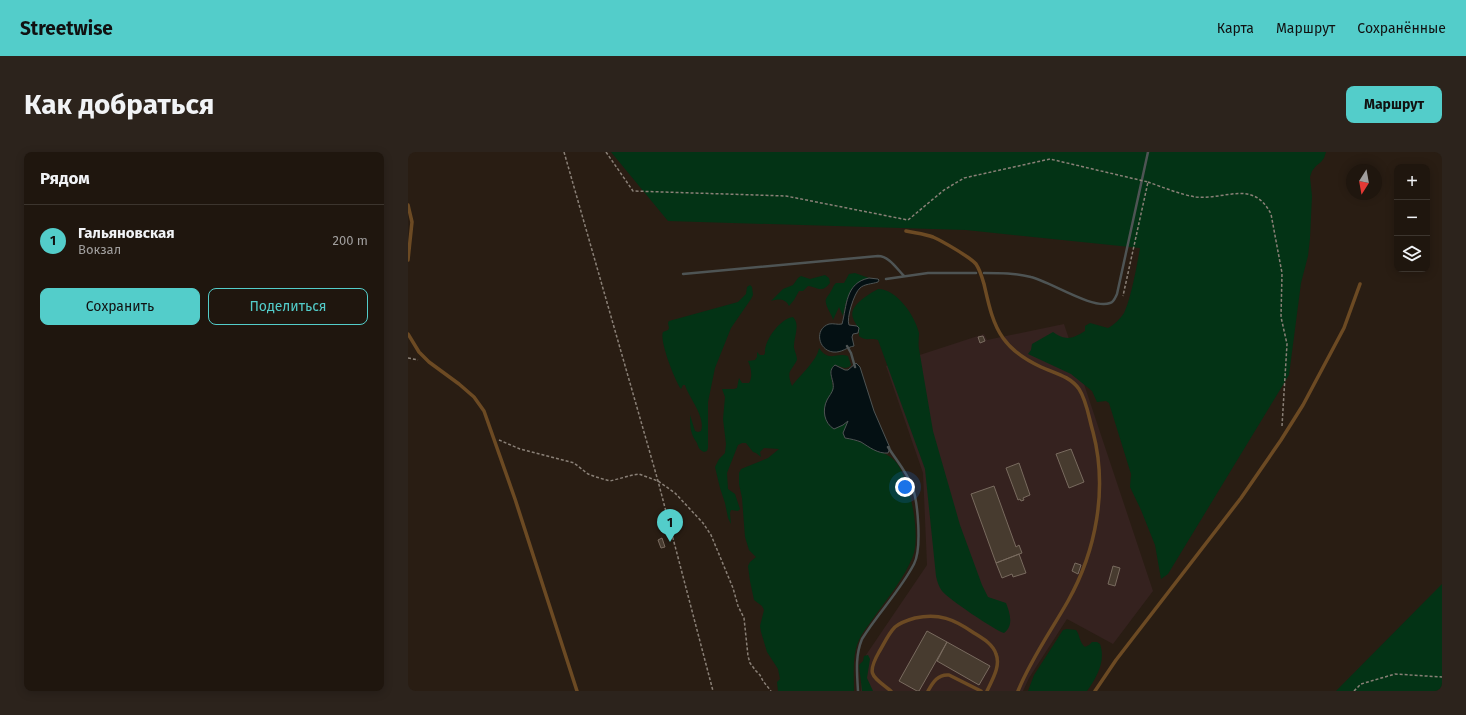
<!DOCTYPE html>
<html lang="ru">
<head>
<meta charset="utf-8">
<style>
  :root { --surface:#1f160e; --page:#2c231c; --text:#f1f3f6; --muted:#a19f9e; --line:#3c352e; --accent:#53cdca }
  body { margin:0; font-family:"Fira Sans",sans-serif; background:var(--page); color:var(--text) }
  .controls { position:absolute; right:12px; top:12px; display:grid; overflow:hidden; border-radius:8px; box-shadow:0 2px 10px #0003 }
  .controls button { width:36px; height:36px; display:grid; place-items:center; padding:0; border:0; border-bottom:1px solid var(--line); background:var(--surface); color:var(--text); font:20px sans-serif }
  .compass { position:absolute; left:938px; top:12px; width:36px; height:36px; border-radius:50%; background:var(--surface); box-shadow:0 2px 10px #0003; rotate:191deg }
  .you { position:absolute; left:497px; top:335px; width:14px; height:14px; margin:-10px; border:3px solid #fff; border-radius:50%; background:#1a73e8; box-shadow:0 0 0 6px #1a73e833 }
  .badge { display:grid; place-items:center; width:26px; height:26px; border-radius:50%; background:var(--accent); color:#111; font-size:13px; font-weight:700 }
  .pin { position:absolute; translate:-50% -33px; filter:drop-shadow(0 1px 2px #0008) }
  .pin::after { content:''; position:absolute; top:21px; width:14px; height:12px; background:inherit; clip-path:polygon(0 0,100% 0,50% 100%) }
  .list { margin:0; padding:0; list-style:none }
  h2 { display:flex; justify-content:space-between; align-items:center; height:52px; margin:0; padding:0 16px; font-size:17px }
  h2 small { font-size:13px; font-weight:400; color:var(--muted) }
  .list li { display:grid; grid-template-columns:26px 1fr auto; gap:12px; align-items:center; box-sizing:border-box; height:72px; padding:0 16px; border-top:1px solid var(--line) }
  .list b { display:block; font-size:15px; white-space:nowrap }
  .list p { margin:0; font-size:13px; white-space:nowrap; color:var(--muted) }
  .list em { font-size:13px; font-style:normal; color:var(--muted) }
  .actions { display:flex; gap:8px; padding:12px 16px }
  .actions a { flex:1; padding:9px 0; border:1px solid var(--accent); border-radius:8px; text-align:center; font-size:14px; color:var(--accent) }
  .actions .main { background:var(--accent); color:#111 }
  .icon { flex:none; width:22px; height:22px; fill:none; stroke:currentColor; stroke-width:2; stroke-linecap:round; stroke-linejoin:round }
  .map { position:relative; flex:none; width:1034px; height:539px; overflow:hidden; border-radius:8px }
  header { display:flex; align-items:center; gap:24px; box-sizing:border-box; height:56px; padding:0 20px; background:var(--accent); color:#111 }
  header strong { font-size:19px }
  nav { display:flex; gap:22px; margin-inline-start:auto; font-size:14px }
  .intro { display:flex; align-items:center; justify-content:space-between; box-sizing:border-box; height:96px; padding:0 24px }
  h1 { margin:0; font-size:28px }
  .button { padding:10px 18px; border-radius:8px; background:var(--accent); color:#111; font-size:14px; font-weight:700 }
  main { display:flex; gap:24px; padding:0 24px }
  aside { flex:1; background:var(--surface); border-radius:8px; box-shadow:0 2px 10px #0003 }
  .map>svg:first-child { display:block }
  .industrial { fill:#35221f }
  .green { fill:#033315 }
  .water { fill:#041013; stroke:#4e5454 }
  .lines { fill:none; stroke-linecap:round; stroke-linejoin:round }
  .stream { stroke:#4e5454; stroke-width:2.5 }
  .building { fill:#473b2f; stroke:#796b5f }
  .path { stroke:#8a8077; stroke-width:1.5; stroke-dasharray:3 2; stroke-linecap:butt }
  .lane { stroke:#6c4a23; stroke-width:3.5 }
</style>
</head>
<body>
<header>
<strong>Streetwise</strong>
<nav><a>Карта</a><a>Маршрут</a><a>Сохранённые</a></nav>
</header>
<div class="intro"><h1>Как добраться</h1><a class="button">Маршрут</a></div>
<main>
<aside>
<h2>Рядом<small></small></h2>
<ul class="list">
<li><span class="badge">1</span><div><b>Гальяновская</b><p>Вокзал</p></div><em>200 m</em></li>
</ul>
<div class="actions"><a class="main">Сохранить</a><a>Поделиться</a></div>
</aside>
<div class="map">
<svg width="1034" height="539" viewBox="0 0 1034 539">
  <rect width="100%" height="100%" fill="#291d13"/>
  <path class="industrial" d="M656 172 745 439 705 492 659 467 621 526 615 539H453V525L458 503 519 413 515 321 478 214 576 182 579 188Z"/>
  <path class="green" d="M203 0H918L916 6 913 10 908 14 904 19 902 25 904 44 902 86 900 104 893 131 881 223 760 422 753 427 747 393 733 358 722 335 723 322 701 251 698 249 689 250 684 239 663 222 620 202 623 198 624 192 645 180C658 189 664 187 677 179V174L682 171 700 176C706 173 712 167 716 161 723 147 729 113 732 96L558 78 260 69Z
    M447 121 461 126 454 128 438 150 435 164 431 155 425 168C424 162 416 153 418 147 419 144 422 142 423 139 425 136 425 134 428 131H436L441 122Z
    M417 123 421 126 422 131C413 142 410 135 400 134L395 139H391L386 148 381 154C377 146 370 147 363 149L375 137 385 133 390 126 393 124 402 127Z
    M342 133 344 135 345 143 343 147 323 176 307 216 300 250V296L299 299 296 300C289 297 291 293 287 288 282 280 282 272 282 263L287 279 290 280 293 279C298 265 281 246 277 233H275L273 237C267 229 251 188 255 180L260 178 261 176 260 171 261 169 330 150 338 142 339 135Z
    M470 137C489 137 507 164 511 181 511 186 510 192 511 197L525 279 552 373 574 433 580 445 598 451C602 461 606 474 596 481 588 479 539 446 534 439 531 435 529 429 528 424L517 317 470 188C463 185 458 190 451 184 451 174 448 174 445 166 440 154 461 142 470 137Z
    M385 165C393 173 385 187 386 196 387 200 389 204 389 208 383 220 378 218 384 234 392 223 409 209 411 196 421 211 428 200 440 204L443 213 441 215 437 216 427 213C419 220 426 230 425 239L435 273 441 268 435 281 437 285C449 288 478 300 486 308 502 323 513 384 505 404 496 427 478 448 464 468 460 474 454 481 451 488 444 503 446 523 446 539H370L369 530 372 527 370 517 359 500 353 480 352 474 356 458 354 454 346 448 342 429 340 414 342 410 348 405 341 398 337 385 334 346 331 332V321L333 317 360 306 371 297 356 296 352 300 353 305 348 301 345 300 338 291H334L330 293 319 321 320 337 327 342 332 357 330 359 323 358 322 361 323 372 320 366 317 351 312 336 307 315 311 307 317 301 318 292 315 267 317 245 314 237H326L329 236 331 226 334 231H341C345 225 343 215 340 209L347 208 349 205V200L352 203H356L357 201C356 188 373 166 385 165Z
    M1034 432V539H928Z
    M659 477 668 478C672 483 671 490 677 495L681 493 684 490H689L692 492C698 509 689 525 679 539H620L626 523 655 478Z
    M460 503 462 507 459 526 465 539H454L451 513 455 509 456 504Z"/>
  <path class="water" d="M461 126 470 127 471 128 470 130C464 132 456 132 452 136 446 141 438 167 441 173L449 174 451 176 450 181 445 182 444 185 446 194C439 195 434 201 425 200 410 198 406 177 421 172 425 171 430 173 434 172 439 154 437 131 461 126Z
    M448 211 452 215 466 259 482 296 480 301C470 302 461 295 453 290 448 288 443 287 437 286L435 281 440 269 435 273 426 277C416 271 414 258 419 248 421 244 424 241 425 237 427 228 418 220 427 213L437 218H440Z"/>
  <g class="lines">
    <path class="stream" d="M576 121C592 121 607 121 623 125 641 129 685 158 702 151 706 150 707 146 709 142L740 0
      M275 122 470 104C481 104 489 117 496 124
      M478 127 520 121H568
      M439 194 443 201 447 215
      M450 539C449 521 447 504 454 487 470 461 492 439 506 412 514 397 510 349 504 334 498 319 488 308 480 295"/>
  </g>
  <path class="building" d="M575 184 577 189 572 191 570 185Z
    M663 297 676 330 661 336 648 302Z
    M611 311 622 343 615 346 616 348 613 349 612 347 610 348 598 316Z
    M586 334 608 395 611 393 614 401 588 411 563 342Z
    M254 386 257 395 253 396 250 388Z
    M611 402 618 421 605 425 604 422 594 426 588 411Z
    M667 411 673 413 670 422 664 419Z
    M705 414 712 416 707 434 700 432Z
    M519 479 539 490 511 539H509L491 529Z
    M539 490 582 514 571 533 529 509Z"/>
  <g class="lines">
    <path class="path" d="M156 0 250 329 305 539
      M198 0 225 39 378 44 500 68 536 38 556 26 642 7 740 30 715 144
      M740 30C754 35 774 43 788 45 818 48 845 27 863 62L874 121 873 165 879 192 874 274
      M0 206 10 208
      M91 288 112 297 166 311 180 322 188 325 202 329 225 323 231 322 250 329 267 341 295 371 303 383 325 436 330 454 336 466 340 504 342 511 348 519 352 523 355 529 363 539
      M946 539 953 532 987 522 1034 525"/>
    <path class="lane" d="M0 53 4 70 0 108
      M498 79C507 81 517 82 525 85 534 89 562 105 568 112 572 118 574 125 576 132 580 149 584 171 595 186 604 199 618 208 633 215 646 221 662 224 671 237 679 249 681 267 685 280 700 337 688 399 660 449 643 479 623 507 610 539
      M0 182 11 200 21 210 51 232 66 245 76 259 107 347 169 539
      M483 539C464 524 458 523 471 500 476 492 480 482 487 475 493 470 500 468 507 466 531 461 546 467 566 481 574 486 585 492 588 502 593 514 584 528 579 539
      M520 539C525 530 530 522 541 523L573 539
      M687 539 708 508 833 346 873 288 895 253 936 176 952 132"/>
  </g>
</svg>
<div class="controls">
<button>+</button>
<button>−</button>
<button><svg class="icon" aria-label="layers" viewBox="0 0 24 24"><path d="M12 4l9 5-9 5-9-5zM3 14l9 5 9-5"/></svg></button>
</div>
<svg class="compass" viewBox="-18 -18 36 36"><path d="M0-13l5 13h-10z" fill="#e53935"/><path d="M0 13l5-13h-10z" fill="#a19f9e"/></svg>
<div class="you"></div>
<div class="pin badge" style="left:262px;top:390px">1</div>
</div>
</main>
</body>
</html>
